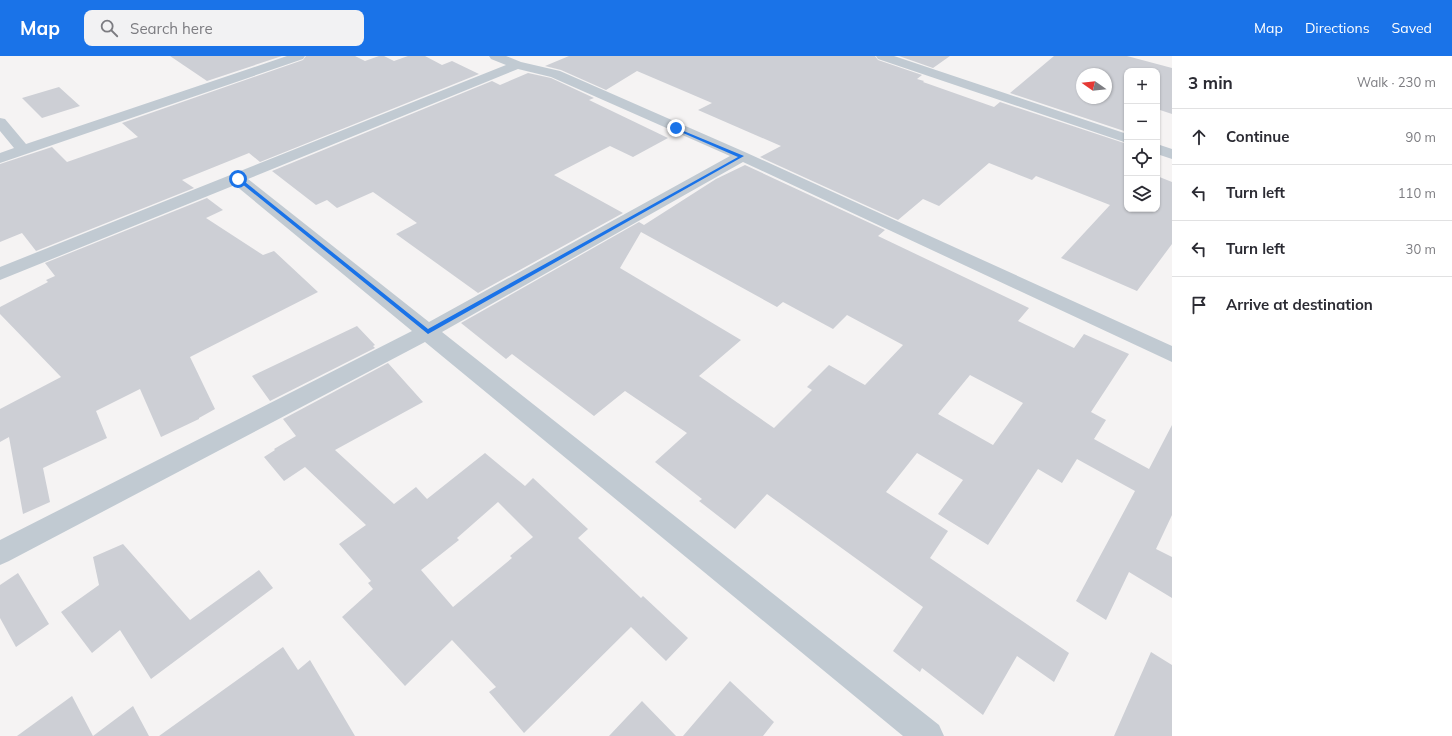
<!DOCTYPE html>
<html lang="en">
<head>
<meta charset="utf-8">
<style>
  :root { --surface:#fff; --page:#f2f2f3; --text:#2b2b33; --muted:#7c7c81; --line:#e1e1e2; --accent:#1a73e8 }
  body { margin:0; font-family:Mulish,sans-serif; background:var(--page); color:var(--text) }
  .controls { position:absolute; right:12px; top:12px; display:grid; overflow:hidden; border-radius:8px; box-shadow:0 1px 3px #0004 }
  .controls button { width:36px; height:36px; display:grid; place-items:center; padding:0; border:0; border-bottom:1px solid var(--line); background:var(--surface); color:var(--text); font:20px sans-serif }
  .compass { position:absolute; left:1076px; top:12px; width:36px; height:36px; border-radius:50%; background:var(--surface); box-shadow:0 1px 3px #0004; rotate:284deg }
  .stop { position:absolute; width:12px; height:12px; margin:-9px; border:3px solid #1a73e8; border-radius:50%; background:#fff }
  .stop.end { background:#1a73e8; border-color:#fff; box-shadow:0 1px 4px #0008 }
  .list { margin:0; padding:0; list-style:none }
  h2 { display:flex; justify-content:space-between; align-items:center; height:52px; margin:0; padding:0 16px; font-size:17px }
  h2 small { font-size:13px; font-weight:400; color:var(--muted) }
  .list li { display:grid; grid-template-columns:26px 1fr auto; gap:12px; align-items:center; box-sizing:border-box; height:56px; padding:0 16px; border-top:1px solid var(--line) }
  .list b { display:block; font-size:15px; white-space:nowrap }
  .list em { font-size:13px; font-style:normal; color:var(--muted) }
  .icon { flex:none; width:22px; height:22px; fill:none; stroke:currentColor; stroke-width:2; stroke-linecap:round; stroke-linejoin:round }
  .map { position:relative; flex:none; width:1172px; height:680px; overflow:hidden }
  header { display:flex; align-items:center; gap:24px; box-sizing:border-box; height:56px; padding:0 20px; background:var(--accent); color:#fff }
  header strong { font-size:19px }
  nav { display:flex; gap:22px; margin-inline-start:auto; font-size:14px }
  .search { width:280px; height:36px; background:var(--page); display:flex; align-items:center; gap:10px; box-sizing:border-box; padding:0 14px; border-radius:8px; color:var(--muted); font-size:15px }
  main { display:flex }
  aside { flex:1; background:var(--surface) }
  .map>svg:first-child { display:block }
  .building { fill:#cdcfd5; fill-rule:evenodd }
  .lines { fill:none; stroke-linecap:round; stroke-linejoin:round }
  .minor { fill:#c1cad2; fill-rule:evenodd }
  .route { fill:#1a73e8 }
</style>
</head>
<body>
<header>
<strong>Map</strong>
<div class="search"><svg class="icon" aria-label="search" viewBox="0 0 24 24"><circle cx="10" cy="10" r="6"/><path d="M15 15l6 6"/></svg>Search here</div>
<nav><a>Map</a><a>Directions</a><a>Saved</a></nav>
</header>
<main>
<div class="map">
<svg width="1172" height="680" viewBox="0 0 1172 680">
  <rect width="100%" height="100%" fill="#f5f3f3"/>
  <path class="building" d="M170 0H282L207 25Z
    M306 0H355L365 5 379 0H384L394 5 408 0H425L442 9 452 5 479 18 260 106 249 97 182 124 194 132 36 195 22 177 0 186V108L52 91 67 106 138 81 122 67 303 4Z
    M569 0H875L878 4 922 19 917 23 924 25 923 26 994 51 1000 46 1127 88V153H1157V120L1172 126V188L1137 235 1061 202 1110 149 1036 120 1032 124 989 107 939 150 923 143 898 164 760 101 781 90 698 54 712 47 637 15 606 34 561 14 545 10Z
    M899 0H950L933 12Z
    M1054 0H1127L1172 12V58L1157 53V15H1127V76L1010 37ZM1082 18H1106V42H1082Z
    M528 17 551 22 594 42 589 44 668 82 633 101 610 90 554 119 623 157 478 237 396 178 417 167 373 136 337 152 327 144 316 149 272 115 492 25 500 29Z
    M59 31 80 50 42 62 22 42Z
    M745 109 885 174 878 180 1029 252 1018 265 1074 292 1084 278 1129 298 1091 356 1106 364 1094 383 1149 413 1172 369V459L1156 493 1172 501V542L1129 516 1106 564 1076 545 1135 435 1077 403 1062 427 1038 413 988 489 938 458 963 424 917 397 886 436 948 475 930 502 1069 597 1054 626 1017 600 983 659 922 612 920 616 893 595 923 551 767 438 735 473 699 445 702 443 655 406 687 377 625 335 594 360 512 298 506 303 461 267 639 166 644 169 716 123ZM641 176 777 251 783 246 833 273 847 259 903 289 865 329 829 309 807 331 812 334 774 372 699 320 741 284 620 212ZM970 319 1023 347 993 389 938 358Z
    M207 142 223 154 206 162 263 199 274 195 318 236 190 301 215 353 199 362V363L161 381 140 333 96 355 107 382 43 412 50 446 23 458 9 381 0 386V353L61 321 0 258V251L48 226 46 224 55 220 45 207Z
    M357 270 375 289 373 290 375 292 270 345 252 320Z
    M388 307 423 346 335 394 394 448 416 431 427 443 485 397 525 430 533 422 588 473 578 482 641 542 643 540 688 582 666 605 631 571 524 677 489 636 496 631 452 584 405 630 342 561 373 533 368 527 371 525 339 488 366 469 305 411 284 425 264 401 275 394 274 393 296 380 283 363ZM498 446 533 481 510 500 512 502 453 551 421 514 459 484 457 482Z
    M123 488 190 564 259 514 273 532 151 623 120 574 92 597 61 556 99 529 93 501Z
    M18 517 49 568 16 591 0 562V529Z
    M283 591 298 614 310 604 355 680H159Z
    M1151 596 1172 609V680H1114Z
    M730 625 774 666 763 680H683Z
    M72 640 93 680 133 650 149 680H17Z
    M642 645 676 680H609Z"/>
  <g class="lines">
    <path class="minor" d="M287 0H305L303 3 0 107V97L14 92 0 75V62L5 63 26 88Z
      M489 0H506L521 6 560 15 747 97 1172 290V306L743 106 442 276 939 669 944 680H903L425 286 9 505 0 509V484L412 275 235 129 0 224V211L506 9 491 3ZM518 13 551 21 730 100 429 266 248 123Z
      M876 0H894L1127 78V87L878 3Z
      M1157 88 1172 93V103L1157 98Z"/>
  </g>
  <path class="route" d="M674 71 744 100 428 278 236 123 240 122 428 273 738 101 674 73Z"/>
</svg>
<div class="controls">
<button>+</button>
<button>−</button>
<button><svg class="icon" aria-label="locate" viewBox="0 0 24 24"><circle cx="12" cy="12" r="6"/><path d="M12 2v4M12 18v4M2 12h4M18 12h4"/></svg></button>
<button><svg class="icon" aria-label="layers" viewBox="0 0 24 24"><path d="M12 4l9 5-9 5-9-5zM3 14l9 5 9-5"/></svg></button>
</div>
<svg class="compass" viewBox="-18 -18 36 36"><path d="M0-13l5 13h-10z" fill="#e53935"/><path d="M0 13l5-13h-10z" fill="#7c7c81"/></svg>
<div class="stop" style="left:238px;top:123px"></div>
<div class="stop end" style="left:676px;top:72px"></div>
</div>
<aside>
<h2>3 min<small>Walk · 230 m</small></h2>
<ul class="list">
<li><svg class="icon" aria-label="ahead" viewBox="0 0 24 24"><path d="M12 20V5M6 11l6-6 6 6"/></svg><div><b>Continue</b></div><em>90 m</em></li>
<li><svg class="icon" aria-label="left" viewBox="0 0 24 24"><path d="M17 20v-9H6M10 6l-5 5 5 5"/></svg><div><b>Turn left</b></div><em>110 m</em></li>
<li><svg class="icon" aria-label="left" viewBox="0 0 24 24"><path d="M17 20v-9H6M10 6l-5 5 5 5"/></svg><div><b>Turn left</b></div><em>30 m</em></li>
<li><svg class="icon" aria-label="arrive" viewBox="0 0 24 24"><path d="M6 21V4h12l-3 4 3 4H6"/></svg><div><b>Arrive at destination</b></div></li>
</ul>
</aside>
</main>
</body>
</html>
